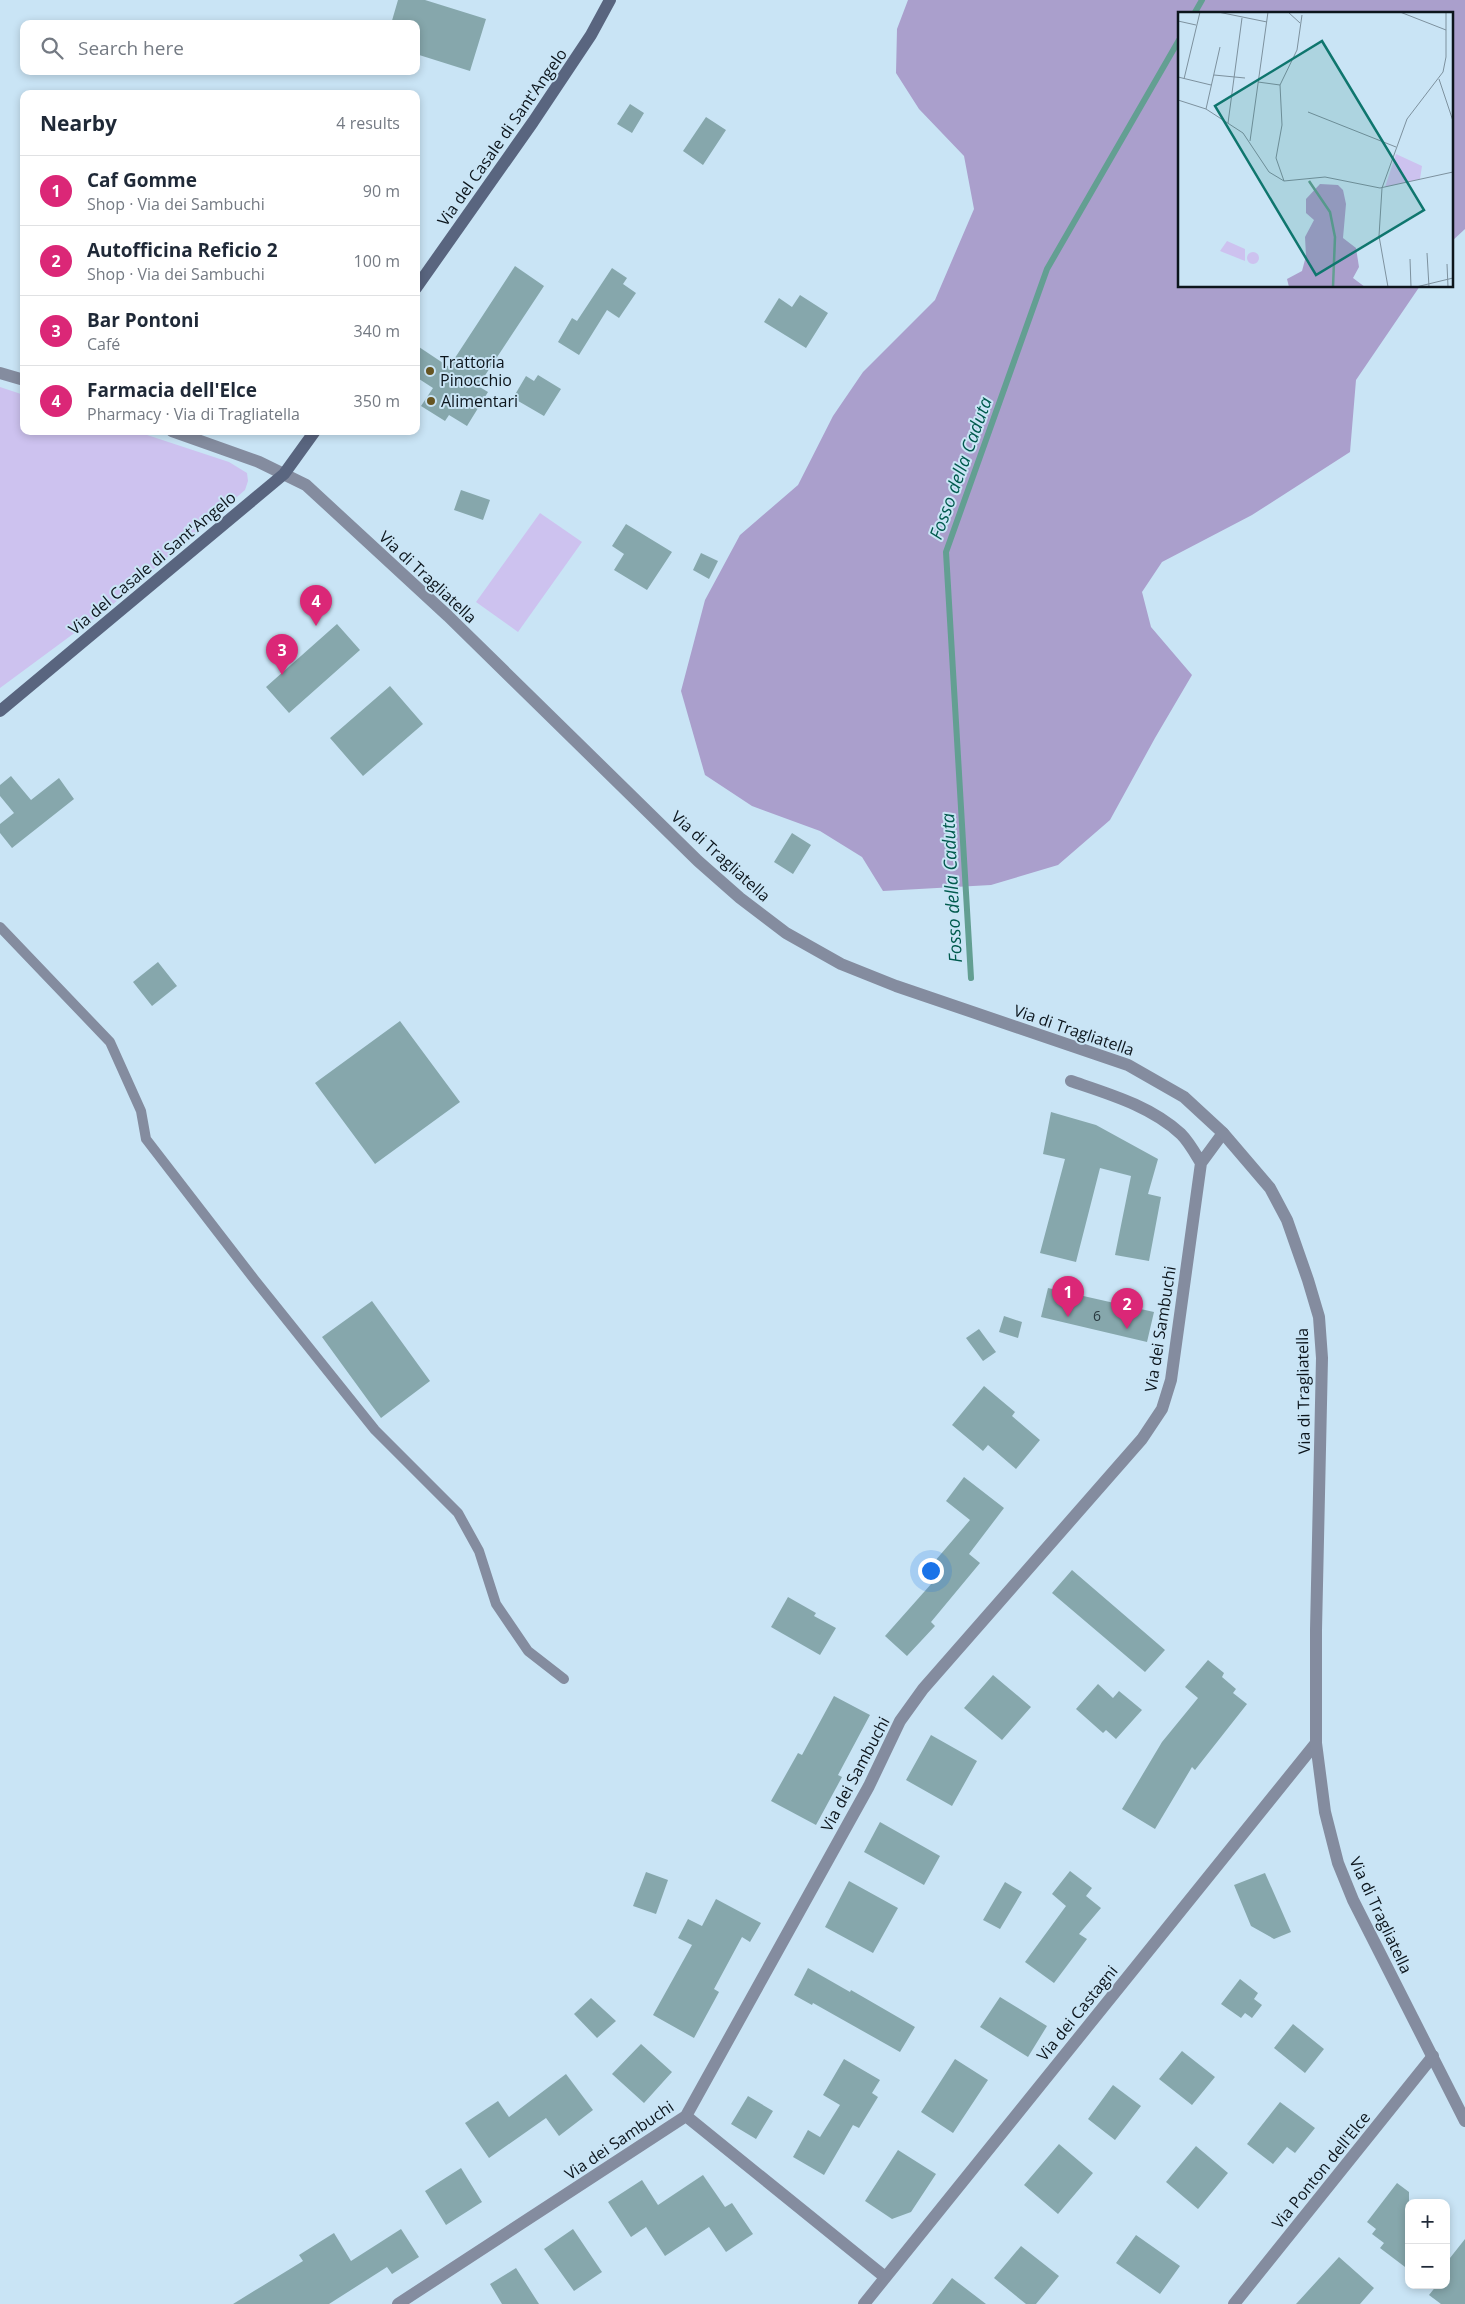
<!DOCTYPE html>
<html lang="en">
<head>
<meta charset="utf-8">
<style>
  :root { --surface:#fff; --page:#f6f6f7; --text:#1f2937; --muted:#747a83; --line:#e0e1e3; --accent:#db2777 }
  body { margin:0; font-family:"Open Sans",sans-serif; background:var(--page); color:var(--text) }
  .controls { position:absolute; right:15px; bottom:15px; display:grid; overflow:hidden; border-radius:10px; box-shadow:0 2px 8px #0003 }
  .controls button { width:45px; height:45px; display:grid; place-items:center; padding:0; border:0; border-bottom:1px solid var(--line); background:var(--surface); color:var(--text); font:25px sans-serif }
  .you { position:absolute; left:930px; top:1570px; width:18px; height:18px; margin:-12px; border:4px solid #fff; border-radius:50%; background:#1a73e8; box-shadow:0 0 0 8px #1a73e833 }
  .badge { display:grid; place-items:center; width:32px; height:32px; border-radius:50%; background:var(--accent); color:#fff; font-size:16px; font-weight:700 }
  .pin { position:absolute; translate:-50% -41px; filter:drop-shadow(0 1px 2px #0008) }
  .pin::after { content:''; position:absolute; top:26px; width:18px; height:15px; background:inherit; clip-path:polygon(0 0,100% 0,50% 100%) }
  .list { margin:0; padding:0; list-style:none }
  h2 { display:flex; justify-content:space-between; align-items:center; height:65px; margin:0; padding:0 20px; font-size:21px }
  h2 small { font-size:16px; font-weight:400; color:var(--muted) }
  .list li { display:grid; grid-template-columns:32px 1fr auto; gap:15px; align-items:center; box-sizing:border-box; height:70px; padding:0 20px; border-top:1px solid var(--line) }
  .list b { display:block; font-size:19px; white-space:nowrap }
  .list p { margin:0; font-size:16px; white-space:nowrap; color:var(--muted) }
  .list em { font-size:16px; font-style:normal; color:var(--muted) }
  .icon { flex:none; width:28px; height:28px; fill:none; stroke:currentColor; stroke-width:2; stroke-linecap:round; stroke-linejoin:round }
  .map { position:relative; flex:none; width:1465px; height:2304px; overflow:hidden }
  .search { position:absolute; background:var(--surface); box-shadow:0 2px 8px #0003; left:20px; top:20px; width:400px; height:55px; display:flex; align-items:center; gap:12px; box-sizing:border-box; padding:0 18px; border-radius:10px; color:var(--muted); font-size:19px }
  .panel { position:absolute; background:var(--surface); box-shadow:0 2px 8px #0003; left:20px; top:90px; width:400px; height:345px; border-radius:10px }
  .map>svg:first-child { display:block }
  .green { fill:#cdc2ef }
  .forest { fill:#aa9fcc }
  .lines { fill:none; stroke-linecap:round; stroke-linejoin:round }
  .stream { stroke:#639f92; stroke-width:6 }
  .building { fill:#86a7ac }
  .service { stroke:#848c9f; stroke-width:10 }
  .minor { stroke:#848c9f; stroke-width:12 }
  .tertiary { stroke:#848c9f; stroke-width:12 }
  .secondary { stroke:#59657f; stroke-width:12 }
  .poi-dot { fill:#652; stroke:#c9e4f5; stroke-width:2 }
  .labels { text-anchor:middle; dominant-baseline:central; stroke-width:4; stroke-linejoin:round; paint-order:stroke }
  .number-label { font-size:14px; fill:#2a3a40 }
  .street-label { font-size:16px; fill:#0c151c; stroke:#c9e4f5 }
  .poi-label { font-size:16px; fill:#0c151c; stroke:#c9e4f5; text-anchor:start }
  .water-label { font-size:18px; font-style:italic; fill:#015a4d; stroke:#c9e4f5 }
  .inset-river { fill:none; stroke:#639f92; stroke-width:2.5 }
  .inset-road { fill:none; stroke:#7d919e; stroke-width:1 }
  .view { fill:#0f766e; fill-opacity:0.15; stroke:#0f766e; stroke-width:2.5 }
  .inset-edge { fill:none; stroke:#0c151c; stroke-width:2.5 }
</style>
</head>
<body>
<div class="map">
<svg width="1465" height="2304" viewBox="0 0 1465 2304">
  <rect width="100%" height="100%" fill="#c9e4f5"/>
  <path class="green" d="M0 387 24 395V431H135L229 462 247 473 248 481 245 490 111 606 0 688Z
    M540 513 582 542 518 632 476 602Z"/>
  <path class="forest" d="M908 0H1465V229L1451 242V14H1179V286H1420L1356 380 1350 452 1252 515 1162 562 1142 592 1151 627 1192 675 1155 738 1110 820 1058 865 991 885 883 891 862 857 820 831 752 806 705 775 681 691 705 600 740 535 798 485 833 416 863 372 935 300 974 209 964 156 919 109 896 73 897 29Z"/>
  <g class="lines">
    <path class="stream" d="M1194 14 1202 0
      M971 978 946 552 1047 269 1179 40"/>
  </g>
  <path class="building" d="M398 0H425L486 19 470 71 416 54V24H391Z
    M630 104 644 113 632 133 617 124Z
    M706 117 726 130 703 165 683 151Z
    M515 266 544 286 478 386 488 392 467 426 449 415 445 421 421 406 433 388 416 377V345L449 367Z
    M612 268 627 278 623 284 636 293 619 318 607 310 579 355 558 342 572 318 577 321Z
    M800 295 828 313 806 348 764 322 779 298 792 307Z
    M538 375 561 389 544 416 513 398 526 376 534 381Z
    M461 490 490 500 483 520 454 510Z
    M626 524 672 552 647 590 614 570 624 554 612 546Z
    M701 553 718 561 709 579 693 570Z
    M337 624 360 650 289 713 266 687Z
    M390 686 423 724 363 776 330 738Z
    M11 776 31 800 59 778 74 799 12 848 0 833V824L14 813 0 796V785Z
    M792 833 811 845 793 874 774 862Z
    M158 962 177 986 152 1006 133 982Z
    M400 1021 460 1102 375 1164 315 1083Z
    M1051 1112 1096 1125 1158 1159 1148 1194 1161 1197 1149 1261 1115 1255 1131 1176 1100 1168 1076 1262 1040 1253 1065 1159 1043 1154Z
    M1048 1288 1154 1312 1147 1342 1041 1317Z
    M372 1301 430 1381 381 1418 322 1337Z
    M1004 1316 1022 1322 1018 1338 999 1332Z
    M979 1329 996 1352 983 1361 966 1338Z
    M984 1386 1015 1412 1012 1416 1040 1440 1016 1469 988 1445 983 1451 952 1425Z
    M964 1477 1004 1508 969 1554 980 1563 931 1622 935 1626 907 1656 885 1636 932 1583 923 1575 970 1520 946 1501Z
    M1072 1570 1165 1650 1145 1672 1052 1593Z
    M788 1597 816 1613 814 1616 836 1628 820 1655 771 1627Z
    M1208 1660 1224 1673 1222 1677 1236 1689 1233 1693 1247 1704 1195 1770 1192 1767 1155 1829 1122 1809 1162 1742 1198 1698 1185 1687Z
    M993 1675 1031 1707 1002 1740 964 1708Z
    M1098 1684 1113 1698 1119 1691 1142 1710 1116 1739 1106 1730 1103 1733 1076 1709Z
    M834 1696 870 1715 838 1775 842 1777 816 1825 771 1801 798 1753 802 1755Z
    M931 1735 977 1761 952 1806 906 1780Z
    M880 1822 940 1856 924 1885 864 1852Z
    M1070 1871 1092 1888 1086 1896 1101 1908 1079 1934 1087 1939 1054 1983 1025 1962 1066 1906 1052 1894Z
    M646 1872 668 1880 656 1914 633 1906Z
    M1265 1873 1291 1932 1274 1939 1251 1926 1234 1885Z
    M849 1881 898 1908 873 1953 825 1927Z
    M1005 1882 1022 1892 1000 1929 983 1920Z
    M716 1899 761 1923 750 1942 742 1937 714 1989 719 1992 694 2038 653 2015 692 1945 678 1938 688 1919 702 1926Z
    M808 1968 850 1992 851 1990 915 2027 900 2052 813 2003 812 2005 794 1995Z
    M1240 1979 1258 1993 1254 1999 1262 2005 1252 2018 1245 2013 1241 2018 1221 2004Z
    M1000 1997 1047 2026 1028 2057 980 2027Z
    M591 1998 616 2021 597 2038 574 2014Z
    M1293 2024 1324 2049 1305 2073 1274 2048Z
    M641 2044 672 2072 644 2103 612 2074Z
    M1182 2051 1215 2077 1192 2105 1159 2079Z
    M844 2059 880 2080 872 2093 878 2097 859 2128 853 2125 824 2175 793 2157 808 2130 820 2137 840 2105 823 2095Z
    M955 2059 988 2080 953 2133 921 2112Z
    M566 2074 593 2110 559 2136 546 2118 489 2158 465 2123 498 2101 509 2117Z
    M1113 2085 1141 2106 1115 2140 1088 2119Z
    M748 2096 773 2111 756 2139 731 2124Z
    M1280 2102 1315 2128 1295 2153 1287 2147 1273 2164 1247 2144Z
    M1059 2144 1093 2173 1058 2214 1024 2185Z
    M1196 2146 1228 2173 1198 2209 1166 2182Z
    M898 2150 936 2174 911 2212 892 2219 865 2201Z
    M461 2168 482 2202 446 2225 425 2191Z
    M703 2175 725 2207 732 2203 753 2234 726 2252 709 2227 665 2256 646 2227 631 2237 608 2202 642 2180 658 2205Z
    M1397 2183 1409 2192V2270L1380 2248 1384 2243 1372 2234 1376 2229 1367 2222Z
    M401 2229 419 2257 392 2274 387 2267 329 2304H233L303 2261 299 2255 334 2233 351 2261Z
    M573 2229 602 2272 574 2291 544 2249Z
    M1136 2235 1180 2266 1160 2294 1116 2263Z
    M1465 2239V2304H1441L1429 2295 1437 2285H1446V2263Z
    M1021 2246 1059 2276 1036 2304H1026L994 2278Z
    M1339 2257 1374 2288 1360 2304H1296Z
    M516 2268 539 2304H502L490 2284Z
    M952 2278 986 2304H932Z"/>
  <g class="lines">
    <path class="service" d="M0 927 110 1042 141 1111 146 1139 254 1279 375 1430 458 1513 479 1551 496 1604 528 1651 564 1679"/>
    <path class="minor" d="M1071 1081C1109 1094 1151 1106 1181 1134 1189 1142 1195 1153 1201 1163
      M686 2116 885 2277
      M398 2304 686 2116 869 1786 900 1721 923 1689 1142 1439 1162 1409 1171 1380 1201 1163 1223 1133
      M864 2304 1316 1743
      M1234 2304 1433 2056"/>
    <path class="tertiary" d="M0 373 24 380
      M172 431 259 462 306 485 448 616 698 861 740 898 786 933 841 964 896 986 1128 1065 1184 1097 1223 1133 1270 1188 1287 1220 1308 1280 1319 1317 1322 1358 1316 1630V1743L1325 1812 1338 1863 1353 1900 1465 2121"/>
    <path class="secondary" d="M416 288 533 122 591 35 610 0
      M0 711 284 474 315 431"/>
  </g>
  <g class="poi-dot">
    <circle cx="430" cy="371" r="5"/>
    <circle cx="431" cy="401" r="5"/>
  </g>
  <g class="labels">
    <g class="number-label">
      <text x="1097" y="1315">6</text>
    </g>
    <g class="street-label">
      <text transform="translate(502 137) rotate(-55)">Via del Casale di Sant'Angelo</text>
      <text transform="translate(152 563) rotate(-40)">Via del Casale di Sant'Angelo</text>
      <text transform="translate(428 577) rotate(43)">Via di Tragliatella</text>
      <text transform="translate(721 856) rotate(42)">Via di Tragliatella</text>
      <text transform="translate(1074 1030) rotate(19)">Via di Tragliatella</text>
      <text transform="translate(1160 1329) rotate(-81)">Via dei Sambuchi</text>
      <text transform="translate(1303 1391) rotate(-91)">Via di Tragliatella</text>
      <text transform="translate(855 1774) rotate(-62)">Via dei Sambuchi</text>
      <text transform="translate(1381 1915) rotate(65)">Via di Tragliatella</text>
      <text transform="translate(1077 2013) rotate(-51)">Via dei Castagni</text>
      <text transform="translate(619 2140) rotate(-34)">Via dei Sambuchi</text>
      <text transform="translate(1321 2170) rotate(-51)">Via Ponton dell'Elce</text>
    </g>
    <g class="poi-label">
      <text x="440" y="362">Trattoria<tspan x="440" dy="18">Pinocchio</tspan></text>
      <text x="441" y="401">Alimentari</text>
    </g>
    <g class="water-label">
      <text transform="translate(960 468) rotate(-70)">Fosso della Caduta</text>
      <text transform="translate(951 888) rotate(-93)">Fosso della Caduta</text>
    </g>
  </g>
  <g transform="translate(1178 12)">
    <rect width="275" height="275" fill="#c9e4f5"/>
    <path d="M218 142 244 154 242 167 207 175ZM49 229 67 237V249L42 239ZM69 246a6 6 0 1 1 12 0a6 6 0 1 1-12 0Z" fill="#cdc2ef"/>
    <path d="M142 172 160 173 165 178 168 192 165 226 178 236 181 255 175 266 187 275H111L109 267 124 259 128 244 127 225 136 208 128 201V187Z" fill="#aa9fcc"/>
    <path class="inset-river" d="M131 169 152 200 157 225 155 275"/>
    <path class="inset-road" d="M40 0 89 10M110 0 122 11M222 0 268 18M0 9 18 13M36 63 67 66M0 65 33 73M6 67 22 0M261 67 275 109M80 70 102 73M0 88 28 97 65 121 91 160 106 169 147 165 202 176 275 160M28 97 42 35M130 100 218 135M50 111 64 6M72 129 90 0M106 169 98 146 104 113 102 73 119 38 124 3M249 241 251 275M232 247 233 275M269 252 270 275M210 275 201 224 204 176 229 107 265 60 268 45V0M238 275 275 266"/>
    <path class="view" d="M144 29 246 198 138 263 37 94Z"/>
    <rect width="275" height="275" class="inset-edge"/>
  </g>
</svg>
<div class="controls">
<button>+</button>
<button>−</button>
</div>
<div class="you"></div>
<div class="pin badge" style="left:1068px;top:1317px">1</div>
<div class="pin badge" style="left:1127px;top:1329px">2</div>
<div class="pin badge" style="left:282px;top:675px">3</div>
<div class="pin badge" style="left:316px;top:626px">4</div>
<div class="search"><svg class="icon" aria-label="search" viewBox="0 0 24 24"><circle cx="10" cy="10" r="6"/><path d="M15 15l6 6"/></svg>Search here</div>
<section class="panel">
<h2>Nearby<small>4 results</small></h2>
<ul class="list">
<li><span class="badge">1</span><div><b>Caf Gomme</b><p>Shop · Via dei Sambuchi</p></div><em>90 m</em></li>
<li><span class="badge">2</span><div><b>Autofficina Reficio 2</b><p>Shop · Via dei Sambuchi</p></div><em>100 m</em></li>
<li><span class="badge">3</span><div><b>Bar Pontoni</b><p>Café</p></div><em>340 m</em></li>
<li><span class="badge">4</span><div><b>Farmacia dell'Elce</b><p>Pharmacy · Via di Tragliatella</p></div><em>350 m</em></li>
</ul>
</section>
</div>
</body>
</html>
